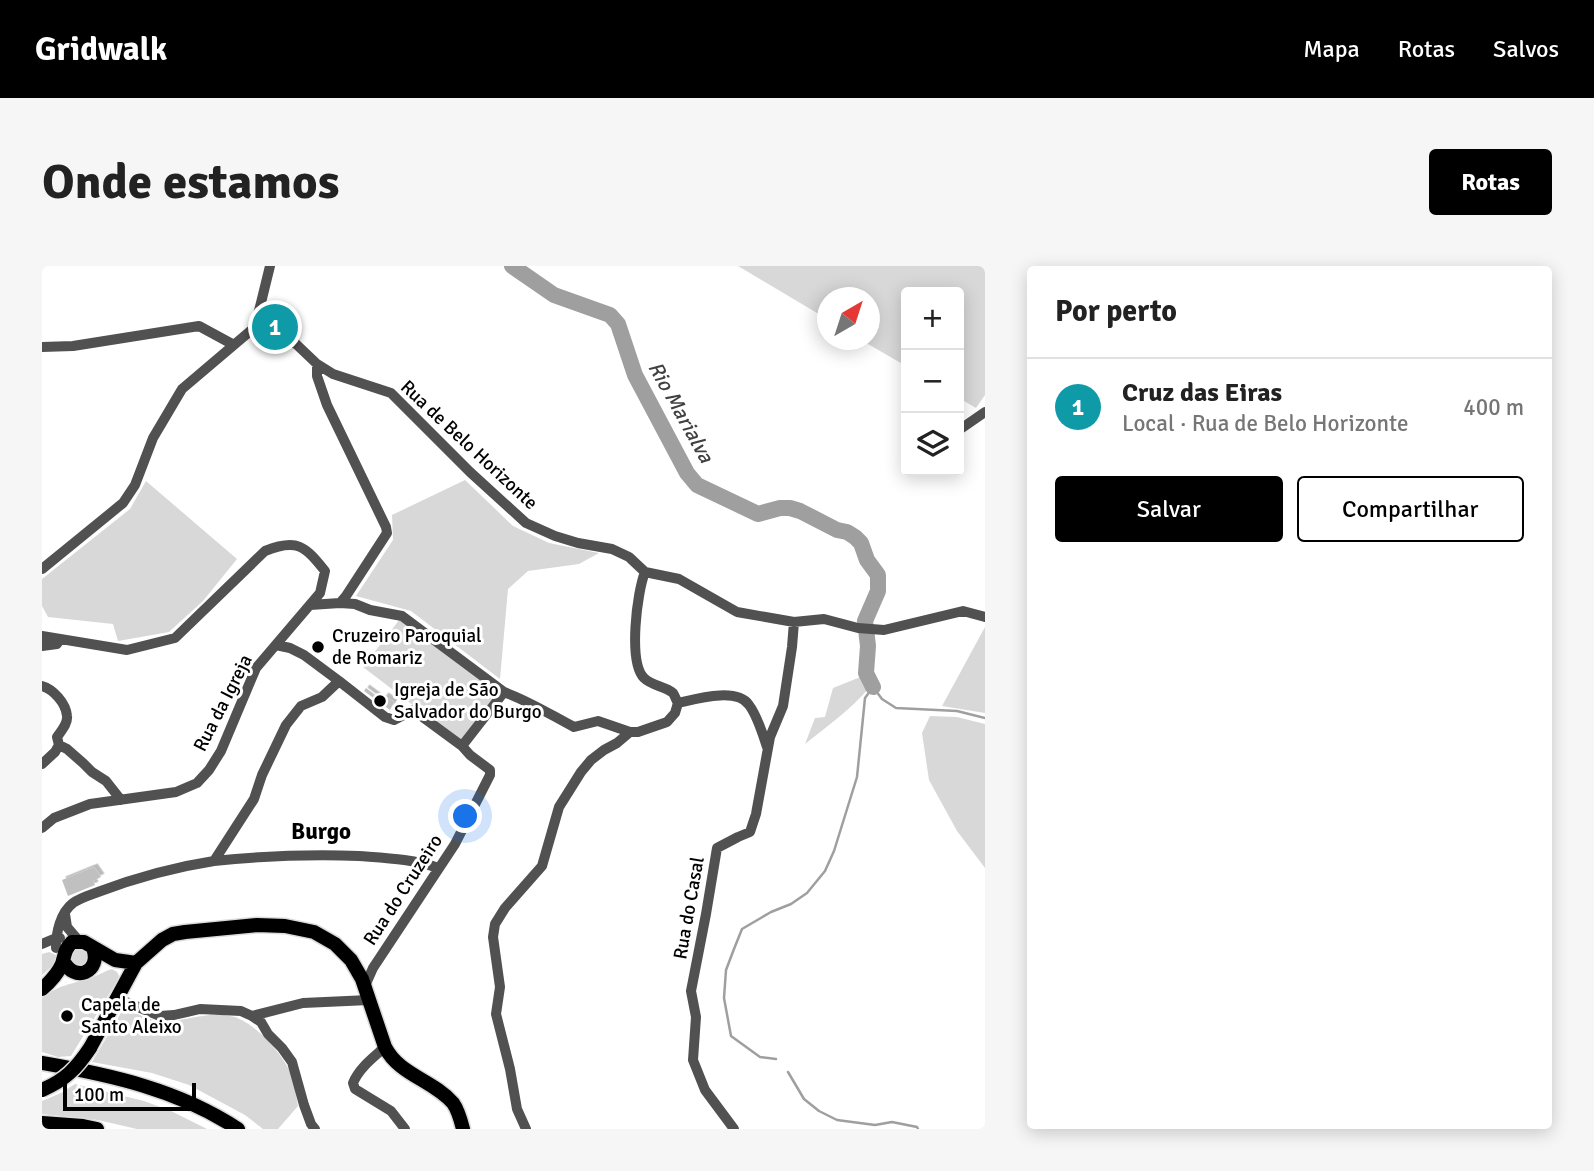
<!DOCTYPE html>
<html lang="pt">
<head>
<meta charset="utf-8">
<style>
  :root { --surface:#fff; --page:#f6f6f6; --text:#222; --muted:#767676; --line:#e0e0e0; --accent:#000 }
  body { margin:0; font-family:Signika,sans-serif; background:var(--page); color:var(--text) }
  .controls { position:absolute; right:21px; top:21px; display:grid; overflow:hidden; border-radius:7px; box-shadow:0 4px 18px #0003 }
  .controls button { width:63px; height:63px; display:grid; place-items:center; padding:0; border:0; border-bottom:2px solid var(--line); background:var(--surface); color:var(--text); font:35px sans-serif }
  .compass { position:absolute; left:775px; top:21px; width:63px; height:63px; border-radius:50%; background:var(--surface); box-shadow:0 4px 18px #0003; rotate:39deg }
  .scale { position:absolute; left:21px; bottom:18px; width:133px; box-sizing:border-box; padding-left:7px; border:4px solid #000; border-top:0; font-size:19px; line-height:24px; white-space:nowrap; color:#000; -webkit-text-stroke:5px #fff; paint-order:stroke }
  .you { position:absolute; left:424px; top:551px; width:24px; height:24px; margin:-18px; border:5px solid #fff; border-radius:50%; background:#1a73e8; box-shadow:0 0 0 10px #1a73e833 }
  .badge { display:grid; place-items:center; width:46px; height:46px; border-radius:50%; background:var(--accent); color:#fff; font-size:23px; font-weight:700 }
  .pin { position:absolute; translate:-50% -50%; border:4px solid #fff; box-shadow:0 2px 7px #0006 }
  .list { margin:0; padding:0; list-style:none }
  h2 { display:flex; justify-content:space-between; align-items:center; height:91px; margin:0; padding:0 28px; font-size:30px }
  h2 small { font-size:23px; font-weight:400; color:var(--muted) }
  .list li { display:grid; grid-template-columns:46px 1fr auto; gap:21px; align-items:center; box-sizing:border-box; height:98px; padding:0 28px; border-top:2px solid var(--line) }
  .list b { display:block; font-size:26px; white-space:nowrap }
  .list p { margin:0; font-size:23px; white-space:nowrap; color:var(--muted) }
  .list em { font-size:23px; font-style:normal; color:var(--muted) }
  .actions { display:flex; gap:14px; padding:21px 28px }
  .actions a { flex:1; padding:16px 0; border:2px solid var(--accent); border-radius:7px; text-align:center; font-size:24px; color:var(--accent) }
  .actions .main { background:var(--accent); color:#fff }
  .icon { flex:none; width:38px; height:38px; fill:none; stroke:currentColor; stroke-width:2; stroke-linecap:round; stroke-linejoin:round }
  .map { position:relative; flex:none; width:943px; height:863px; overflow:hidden; border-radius:7px }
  header { display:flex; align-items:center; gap:42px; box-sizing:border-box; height:98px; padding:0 35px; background:var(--accent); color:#fff }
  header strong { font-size:33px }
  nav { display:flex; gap:38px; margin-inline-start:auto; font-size:24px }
  .intro { display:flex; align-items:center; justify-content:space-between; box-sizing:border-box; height:168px; padding:0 42px }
  h1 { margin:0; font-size:49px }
  .button { padding:18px 32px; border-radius:7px; background:var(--accent); color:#fff; font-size:24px; font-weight:700 }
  main { display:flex; gap:42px; padding:0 42px }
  aside { flex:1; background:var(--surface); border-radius:7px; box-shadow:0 4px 18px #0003 }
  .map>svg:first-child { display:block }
  .green { fill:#d8d8d8 }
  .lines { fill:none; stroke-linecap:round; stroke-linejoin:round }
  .stream { stroke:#9f9f9f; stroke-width:2.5 }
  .river { stroke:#9f9f9f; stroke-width:16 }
  .building { fill:#c0c0c0; filter:url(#shadow) }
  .major-casing { stroke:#dbdbdb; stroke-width:17 }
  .minor { stroke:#515151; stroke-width:10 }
  .major { stroke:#000; stroke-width:14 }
  .major-bridge-casing { stroke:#dbdbdb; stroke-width:17; stroke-linecap:butt }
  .major-bridge { stroke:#000; stroke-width:14 }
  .poi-dot { fill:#000; stroke:#fff; stroke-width:2.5 }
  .labels { text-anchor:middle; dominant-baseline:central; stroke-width:6; stroke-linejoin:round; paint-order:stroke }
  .street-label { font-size:19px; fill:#000; stroke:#fff }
  .poi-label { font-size:19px; fill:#000; stroke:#fff; text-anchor:start }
  .water-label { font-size:21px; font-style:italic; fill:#404040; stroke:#fff }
  .quarter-label { font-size:23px; font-weight:bold; fill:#000; stroke:#fff }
</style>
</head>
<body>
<header>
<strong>Gridwalk</strong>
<nav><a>Mapa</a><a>Rotas</a><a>Salvos</a></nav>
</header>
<div class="intro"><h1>Onde estamos</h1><a class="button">Rotas</a></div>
<main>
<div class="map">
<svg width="943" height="863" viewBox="0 0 943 863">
  <defs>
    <filter id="shadow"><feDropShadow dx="3.5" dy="-3.5" stdDeviation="0" flood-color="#0004"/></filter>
  </defs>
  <rect width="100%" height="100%" fill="#fff"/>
  <path class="green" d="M696 0H943V129L934 142 917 132V26H864V100L819 74H828V32H786L785 53Z
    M423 214 471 260 507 277 557 287 537 298 486 305 466 323 458 413 369 345 314 330 351 274 350 249Z
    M104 215 195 293 161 335 127 366 76 375 71 358 6 351 0 340V313L88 243Z
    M358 353 455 427 418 475 321 401Z
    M943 361V447L900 440Z
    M821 410 828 421C809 443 786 460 763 478L773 452 783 451 791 422Z
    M888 450 915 451 943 458V602L915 565 887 514 880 467Z
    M43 681 48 694 40 701 30 698 27 689 30 683Z
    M7 686 14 689 15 696 0 709V688Z
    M70 703 75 706 77 710 75 715 29 790 16 791 0 786V732C18 718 28 719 48 712 56 710 62 705 70 703Z
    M87 744C96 748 107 754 117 755 141 757 163 745 188 750 210 753 241 788 249 808 253 818 254 829 256 840L236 863H221L203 849 147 819 110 807 50 796 80 745Z
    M33 818 102 835 129 845 165 863H95L56 854 0 848V835L19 827Z"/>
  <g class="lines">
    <path class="stream" d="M734 793 718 791 689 770 682 732 684 704 692 683 700 663 729 646 749 638 765 627 783 605 792 585 815 511 823 432 831 421 840 433 854 442 915 445 943 452
      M746 806 762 833 777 845 795 854 833 859 850 856 875 861 876 863"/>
    <path class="river" d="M470 0 512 29 568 49 576 58 593 109 645 207 655 219 716 248 738 242H748L758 245 795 264 805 266 813 271 819 277 825 294 836 309V325L823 355 826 380 824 407 831 421"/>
  </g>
  <path class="building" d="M324 422 340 434 343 430 352 436 348 444 322 425Z
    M52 601 59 611 51 615 53 619 26 630 20 614Z"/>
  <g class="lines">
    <g class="major-casing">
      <path id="major" d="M21 694C32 718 60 706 51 682
        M0 723C8 716 15 709 20 698 23 689 22 684 30 676H42L73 694 94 697
        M48 782 94 697 120 674 131 668 143 666 215 659 243 660 272 666 293 678 309 694 320 713 343 781C357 809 391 814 411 837 416 844 419 855 421 863
        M0 797C69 809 137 824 196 863
        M0 857 41 860 55 863"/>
    </g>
    <path class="minor" d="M213 61 237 69 254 78 275 98 291 108 349 127 428 206 484 257 513 270 536 277 570 283 587 291 603 306 637 313 695 346 752 356 782 353 816 362 842 364 921 345 943 351
      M0 81 31 80 157 60 192 79
      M917 164 943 146
      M0 303 81 237 93 219 111 172 140 123 213 61 228 0
      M298 337 313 338 328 344 360 350 462 426C487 435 509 449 532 461L556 455 588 466H596L625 456 633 447 636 437C634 434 633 430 631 427 623 420 610 420 602 412 586 396 595 326 603 306
      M268 339 298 337 304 330 345 267 344 261 285 139 275 110V98
      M0 370 85 384 133 372 223 285C255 272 263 280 283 305L278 327 214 402 179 485 167 504 155 517 134 526 48 538 12 552 0 562
      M234 379 248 382 262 389 297 415 343 451 352 454 371 444 420 480 428 489 448 504V509L413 578 331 702 323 720
      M0 380 15 378 18 373
      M0 420C11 423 24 437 25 450 26 458 19 465 15 471L17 479
      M636 437C654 433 695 421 707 439 715 449 721 469 725 481
      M17 479 25 483 41 497 50 506 64 515 79 534
      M420 480 462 426
      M0 498 13 486 17 479
      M172 595C221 590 268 588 317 590 343 592 372 593 396 602
      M23 648 25 661 37 675
      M0 678 14 672H18
      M14 682C14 667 18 647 31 637 38 632 48 629 56 626 93 612 133 601 172 595L212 533 220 509 244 459 259 440 280 431 297 415
      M74 732 118 750 132 749 158 743 199 745 210 750 219 756 226 768 240 782 250 796 262 839 269 858 273 863
      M210 750 261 737 327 734
      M343 781C331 792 317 802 311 817L313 823 349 845 363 863
      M484 863 475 843 468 803 454 748 458 721 451 671 453 658 463 642 500 600 517 541 539 506 549 494 562 484 575 477 588 466
      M692 863 663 824 651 794 654 751 649 725 664 648 675 582 696 571 708 566 714 548 728 471 741 440 750 381 752 356"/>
    <use href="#major" class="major"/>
    <g class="major-bridge-casing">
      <path id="major-bridge" d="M0 824C23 814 34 803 48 782"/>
    </g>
    <use href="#major-bridge" class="major-bridge"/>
  </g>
  <g class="poi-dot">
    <circle cx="276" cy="381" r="7"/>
    <circle cx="338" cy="435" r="7"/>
    <circle cx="25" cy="750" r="7"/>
  </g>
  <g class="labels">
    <g class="street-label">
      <text transform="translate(427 179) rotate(43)">Rua de Belo Horizonte</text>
      <text transform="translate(181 437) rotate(-63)">Rua da Igreja</text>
      <text transform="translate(361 624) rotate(-57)">Rua do Cruzeiro</text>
      <text transform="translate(647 642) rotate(-80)">Rua do Casal</text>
    </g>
    <g class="poi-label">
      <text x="290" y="370">Cruzeiro Paroquial<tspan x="290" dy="22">de Romariz</tspan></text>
      <text x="352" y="424">Igreja de São<tspan x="352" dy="22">Salvador do Burgo</tspan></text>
      <text x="39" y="739">Capela de<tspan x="39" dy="22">Santo Aleixo</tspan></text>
    </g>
    <g class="water-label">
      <text transform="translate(639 146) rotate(61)">Rio Marialva</text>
    </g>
    <g class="quarter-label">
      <text x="279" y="565">Burgo</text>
    </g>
  </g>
</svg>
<div class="controls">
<button>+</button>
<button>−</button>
<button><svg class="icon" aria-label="layers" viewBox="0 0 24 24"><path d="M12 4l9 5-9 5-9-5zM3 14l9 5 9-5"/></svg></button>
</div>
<svg class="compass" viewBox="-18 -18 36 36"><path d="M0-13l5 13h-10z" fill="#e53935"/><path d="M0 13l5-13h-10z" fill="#767676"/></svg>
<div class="scale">100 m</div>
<div class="you"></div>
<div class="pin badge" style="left:233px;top:61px;background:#0f9aa8">1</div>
</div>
<aside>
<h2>Por perto<small></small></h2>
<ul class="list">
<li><span class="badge" style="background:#0f9aa8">1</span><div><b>Cruz das Eiras</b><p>Local · Rua de Belo Horizonte</p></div><em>400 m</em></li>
</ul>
<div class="actions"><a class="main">Salvar</a><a>Compartilhar</a></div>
</aside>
</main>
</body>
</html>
